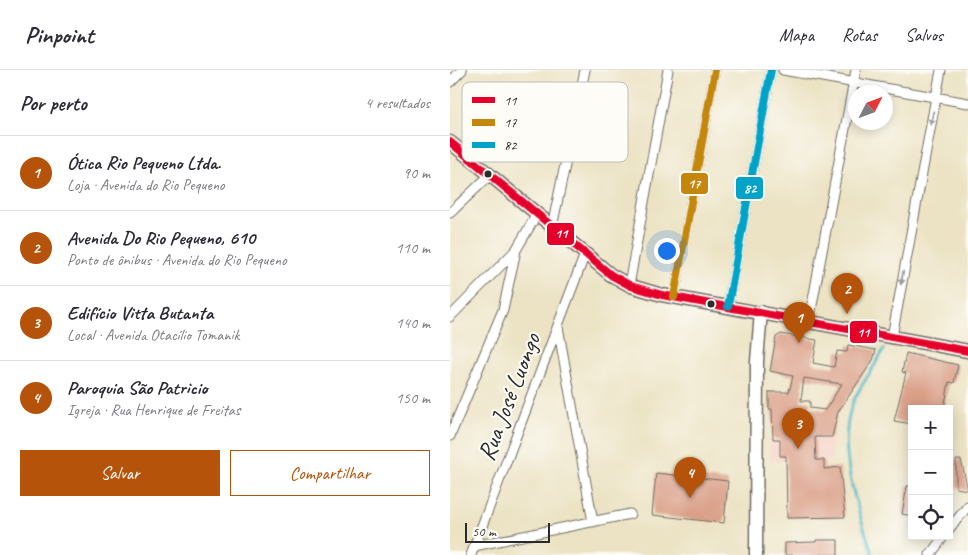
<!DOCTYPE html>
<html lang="pt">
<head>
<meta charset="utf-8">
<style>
  :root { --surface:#fff; --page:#f2f2f3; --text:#2b2b33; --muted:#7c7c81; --line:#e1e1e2; --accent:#b45309 }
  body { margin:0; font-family:Caveat,sans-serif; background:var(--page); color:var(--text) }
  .controls { position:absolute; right:15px; bottom:15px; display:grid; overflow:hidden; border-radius:0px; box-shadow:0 2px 12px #0003 }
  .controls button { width:45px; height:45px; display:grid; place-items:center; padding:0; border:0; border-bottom:1px solid var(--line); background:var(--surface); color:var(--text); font:25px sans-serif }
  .compass { position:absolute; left:398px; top:15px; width:45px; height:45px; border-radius:50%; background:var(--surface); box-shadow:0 2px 12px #0003; rotate:48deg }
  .scale { position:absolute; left:15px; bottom:12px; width:85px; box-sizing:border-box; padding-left:5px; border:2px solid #2b2b2b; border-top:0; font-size:14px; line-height:18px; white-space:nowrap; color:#2b2b2b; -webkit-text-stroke:4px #fdfcf7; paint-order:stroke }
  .you { position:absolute; left:216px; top:180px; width:18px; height:18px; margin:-12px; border:4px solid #fff; border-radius:50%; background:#1a73e8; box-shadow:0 0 0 8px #1a73e833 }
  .badge { display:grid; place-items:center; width:32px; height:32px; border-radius:50%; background:var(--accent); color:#fff; font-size:16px; font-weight:700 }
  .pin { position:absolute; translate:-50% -41px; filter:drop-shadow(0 1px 2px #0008) }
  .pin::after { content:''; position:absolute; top:26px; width:18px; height:15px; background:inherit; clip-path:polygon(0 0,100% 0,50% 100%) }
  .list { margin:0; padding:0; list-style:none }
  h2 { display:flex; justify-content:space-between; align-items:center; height:65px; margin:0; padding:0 20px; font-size:21px }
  h2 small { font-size:16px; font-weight:400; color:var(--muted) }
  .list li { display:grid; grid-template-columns:32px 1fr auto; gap:15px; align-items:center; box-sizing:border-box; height:75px; padding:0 20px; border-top:1px solid var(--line) }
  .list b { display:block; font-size:19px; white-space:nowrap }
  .list p { margin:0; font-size:16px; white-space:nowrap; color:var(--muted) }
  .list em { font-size:16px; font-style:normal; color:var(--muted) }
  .actions { display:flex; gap:10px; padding:15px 20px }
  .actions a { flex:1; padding:11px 0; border:1px solid var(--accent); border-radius:0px; text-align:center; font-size:18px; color:var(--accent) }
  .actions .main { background:var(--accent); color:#fff }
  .icon { flex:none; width:28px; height:28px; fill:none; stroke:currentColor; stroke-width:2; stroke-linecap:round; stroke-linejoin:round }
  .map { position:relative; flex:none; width:518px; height:485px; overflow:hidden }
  header { display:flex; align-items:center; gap:30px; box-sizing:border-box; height:70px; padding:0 25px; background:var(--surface); border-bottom:1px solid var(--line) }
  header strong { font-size:24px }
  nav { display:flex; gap:28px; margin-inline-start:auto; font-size:18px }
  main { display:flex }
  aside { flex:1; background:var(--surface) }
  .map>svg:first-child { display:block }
  .built { fill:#f6d2c4 }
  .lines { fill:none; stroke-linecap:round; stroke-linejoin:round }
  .stream { stroke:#45b3c1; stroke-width:3 }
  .building { fill:#da9f87; fill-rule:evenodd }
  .street-casing { stroke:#6f6b61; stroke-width:11 }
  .secondary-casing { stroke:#6f6b61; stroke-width:15 }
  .street { stroke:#fff; stroke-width:9 }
  .secondary { stroke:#fff; stroke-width:12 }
  .bus-1-casing { stroke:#fdfcf7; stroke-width:11 }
  .bus-2-casing { stroke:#fdfcf7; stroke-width:11 }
  .bus-3-casing { stroke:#fdfcf7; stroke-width:11 }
  .bus-1 { stroke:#e4002b; stroke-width:8 }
  .bus-2 { stroke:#c4870b; stroke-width:8 }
  .bus-3 { stroke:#02a3c6; stroke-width:8 }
  .oneway { fill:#a0a0a0 }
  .bus-dot { fill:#2b2b2b; stroke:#fdfcf7; stroke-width:2 }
  .labels { text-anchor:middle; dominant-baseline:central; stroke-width:4; stroke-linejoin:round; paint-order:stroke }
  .street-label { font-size:25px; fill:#2b2b2b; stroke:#fdfcf7 }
  .key { fill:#fdfcf7; stroke:#bebdba; stroke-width:1 }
  .key-label { font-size:14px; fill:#2b2b2b }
  .line-badge { stroke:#fdfcf7; stroke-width:2 }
  .badge-label { font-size:14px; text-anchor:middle; font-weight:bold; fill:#fff }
</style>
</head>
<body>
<header>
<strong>Pinpoint</strong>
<nav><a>Mapa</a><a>Rotas</a><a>Salvos</a></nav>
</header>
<main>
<aside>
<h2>Por perto<small>4 resultados</small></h2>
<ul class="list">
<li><span class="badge">1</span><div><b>Ótica Rio Pequeno Ltda.</b><p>Loja · Avenida do Rio Pequeno</p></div><em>90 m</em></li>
<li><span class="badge">2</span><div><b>Avenida Do Rio Pequeno, 610</b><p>Ponto de ônibus · Avenida do Rio Pequeno</p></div><em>110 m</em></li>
<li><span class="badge">3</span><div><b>Edifício Vitta Butanta</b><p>Local · Avenida Otacílio Tomanik</p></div><em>140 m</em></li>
<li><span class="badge">4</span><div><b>Paroquia São Patricio</b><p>Igreja · Rua Henrique de Freitas</p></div><em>150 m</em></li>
</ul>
<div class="actions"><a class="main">Salvar</a><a>Compartilhar</a></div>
</aside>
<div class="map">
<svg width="518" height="485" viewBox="0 0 518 485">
  <rect width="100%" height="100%" fill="#fdfcf7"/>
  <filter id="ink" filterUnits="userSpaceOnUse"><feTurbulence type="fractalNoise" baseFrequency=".02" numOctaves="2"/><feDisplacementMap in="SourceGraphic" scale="10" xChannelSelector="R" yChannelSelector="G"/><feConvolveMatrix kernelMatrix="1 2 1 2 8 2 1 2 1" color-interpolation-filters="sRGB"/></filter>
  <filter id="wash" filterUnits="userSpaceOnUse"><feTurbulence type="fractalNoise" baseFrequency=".0096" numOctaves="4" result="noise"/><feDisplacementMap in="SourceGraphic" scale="20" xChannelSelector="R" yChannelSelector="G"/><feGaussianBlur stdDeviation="1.12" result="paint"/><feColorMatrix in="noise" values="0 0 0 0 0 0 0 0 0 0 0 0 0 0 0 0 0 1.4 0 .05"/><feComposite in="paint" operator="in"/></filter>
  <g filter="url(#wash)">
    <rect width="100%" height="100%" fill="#ece3c4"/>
    <path class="built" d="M382 367V390L320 391V370Z"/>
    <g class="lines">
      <path class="stream" d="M423 485C408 441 386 381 402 335 408 318 425 297 434 279"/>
    </g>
    <g id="blocks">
      <path class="building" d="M331 264 367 270 363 293 384 297 387 281 397 282 398 275 426 280 423 290 388 342 382 367H365L366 390H374V399L390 397 395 447 337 448 336 386H330V369H323L322 339H319V322H339L343 306 320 301 326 267ZM354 308 392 314 375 340 360 338V331H351Z
        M456 283 508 295 504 313 499 312 494 339H462V354L444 351 456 303 452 302Z
        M506 390H511L518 420 506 418Z
        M206 403 278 411 274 453 202 445Z
        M457 416H462V446L452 444Z
        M366 470H388V485H335V473L366 472Z"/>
    </g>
  </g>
  <g filter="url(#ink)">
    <use href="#blocks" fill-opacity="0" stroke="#6f6b61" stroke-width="1"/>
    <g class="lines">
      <g class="street-casing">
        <path id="street" d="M333 0 518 33
          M0 12 12 0
          M0 143 40 105
          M102 157 135 0
          M179 215 218 0
          M224 227 265 0
          M278 236 321 0
          M0 247 64 182
          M359 251 406 0
          M108 257 143 452
          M442 267 491 0
          M0 366 53 240 66 180 87 144
          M499 459 518 436
          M24 476 180 444
          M21 485 135 184
          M480 485 494 466"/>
      </g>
      <g class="secondary-casing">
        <path id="secondary" d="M0 72 161 205 181 216 212 225 518 281
          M306 485 307 291 311 242"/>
      </g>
      <use href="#street" class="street"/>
      <use href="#secondary" class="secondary"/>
      <g class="bus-1-casing">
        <path id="bus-1" d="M0 72 161 205 181 216 212 225 518 281"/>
      </g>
      <g class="bus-2-casing">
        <path id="bus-2" d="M224 227 265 0"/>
      </g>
      <g class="bus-3-casing">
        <path id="bus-3" d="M278 236 321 0"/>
      </g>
      <use href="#bus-1" class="bus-1"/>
      <use href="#bus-2" class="bus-2"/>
      <use href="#bus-3" class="bus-3"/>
    </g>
    <defs><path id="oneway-solid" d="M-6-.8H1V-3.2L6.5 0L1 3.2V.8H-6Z" transform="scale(1.25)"/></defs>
    <g class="oneway">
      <use href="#oneway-solid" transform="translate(482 48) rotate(101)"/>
      <use href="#oneway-solid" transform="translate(452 208) rotate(100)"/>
    </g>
  </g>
  <g class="bus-dot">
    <circle cx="38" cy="104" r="4.5"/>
    <circle cx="261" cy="234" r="4.5"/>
  </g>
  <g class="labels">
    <g class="street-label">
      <text transform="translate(59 327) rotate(-69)">Rua José Luongo</text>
    </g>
  </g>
  <rect x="12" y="12" width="166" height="80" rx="8" class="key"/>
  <rect x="22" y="27" width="23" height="6" fill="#e4002b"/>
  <rect x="22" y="49" width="23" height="7" fill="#c4870b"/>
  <rect x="22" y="72" width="23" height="6" fill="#02a3c6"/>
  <g class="key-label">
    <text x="54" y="35">11</text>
    <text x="54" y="57">17</text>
    <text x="54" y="80">82</text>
  </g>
  <g class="line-badge">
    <rect x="230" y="102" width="29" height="23" rx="5" fill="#c4870b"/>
    <rect x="285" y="106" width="29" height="24" rx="5" fill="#02a3c6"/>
    <rect x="96" y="152" width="29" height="24" rx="5" fill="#e4002b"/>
    <rect x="399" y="250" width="29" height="24" rx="5" fill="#e4002b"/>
  </g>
  <g class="badge-label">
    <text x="244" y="118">17</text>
    <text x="300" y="123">82</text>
    <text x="111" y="168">11</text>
    <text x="413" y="267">11</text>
  </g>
</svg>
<div class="controls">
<button>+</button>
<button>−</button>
<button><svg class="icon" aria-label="locate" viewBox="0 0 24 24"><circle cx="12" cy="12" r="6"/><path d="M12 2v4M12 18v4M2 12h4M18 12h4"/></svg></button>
</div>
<svg class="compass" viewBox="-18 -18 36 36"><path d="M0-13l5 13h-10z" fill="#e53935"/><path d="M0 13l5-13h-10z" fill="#7c7c81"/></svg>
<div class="scale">50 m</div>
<div class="you"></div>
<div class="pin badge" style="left:349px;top:273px">1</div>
<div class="pin badge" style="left:397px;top:244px">2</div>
<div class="pin badge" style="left:348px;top:379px">3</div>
<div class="pin badge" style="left:240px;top:428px">4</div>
</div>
</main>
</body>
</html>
